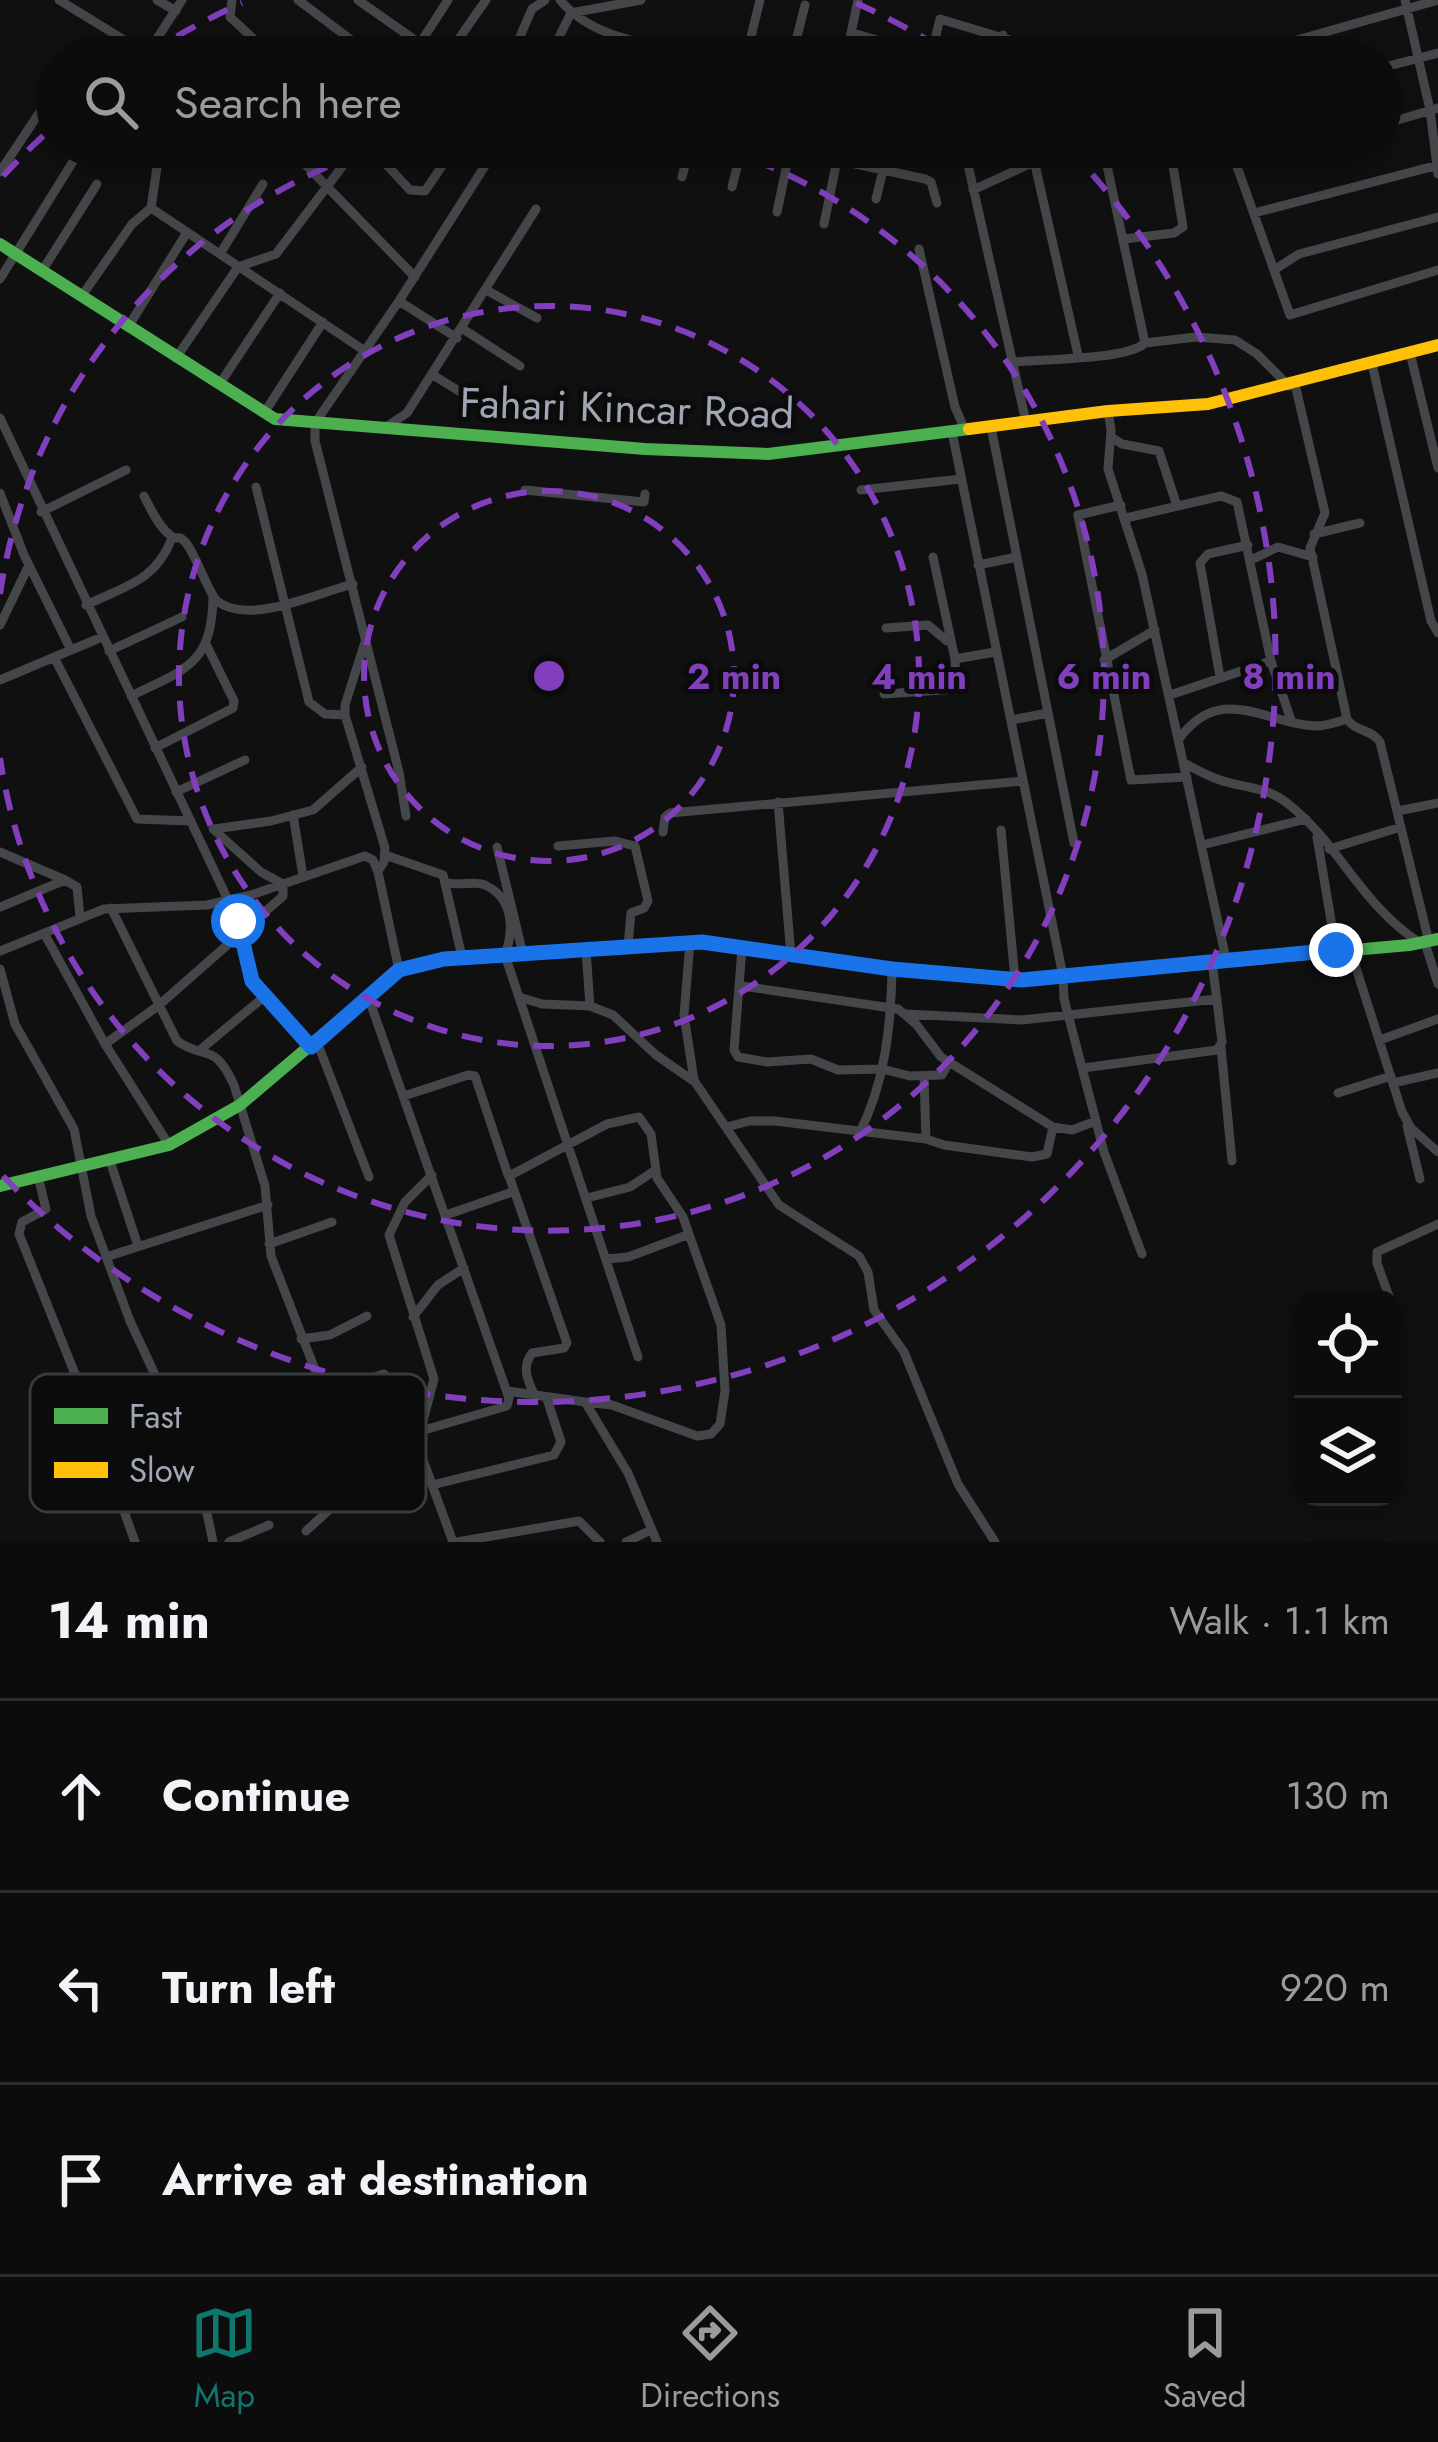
<!DOCTYPE html>
<html lang="en">
<head>
<meta charset="utf-8">
<style>
  :root { --surface:#0c0c0d; --page:#151516; --text:#f1f3f6; --muted:#9a9b9d; --line:#2c2c2e; --accent:#0f766e }
  body { margin:0; font-family:Jost,sans-serif; background:var(--page); color:var(--text) }
  .controls { position:absolute; right:36px; bottom:36px; display:grid; overflow:hidden; border-radius:24px; box-shadow:0 6px 30px #0003 }
  .controls button { width:108px; height:108px; display:grid; place-items:center; padding:0; border:0; border-bottom:3px solid var(--line); background:var(--surface); color:var(--text); font:60px sans-serif }
  .stop { position:absolute; width:36px; height:36px; margin:-27px; border:9px solid #1a73e8; border-radius:50%; background:#fff }
  .stop.end { background:#1a73e8; border-color:#fff; box-shadow:0 3px 12px #0008 }
  .list { margin:0; padding:0; list-style:none }
  h2 { display:flex; justify-content:space-between; align-items:center; height:156px; margin:0; padding:0 48px; font-size:51px }
  h2 small { font-size:39px; font-weight:400; color:var(--muted) }
  .list li { display:grid; grid-template-columns:78px 1fr auto; gap:36px; align-items:center; box-sizing:border-box; height:192px; padding:0 48px; border-top:3px solid var(--line) }
  .list b { display:block; font-size:45px; white-space:nowrap }
  .list em { font-size:39px; font-style:normal; color:var(--muted) }
  .icon { flex:none; width:66px; height:66px; fill:none; stroke:currentColor; stroke-width:2; stroke-linecap:round; stroke-linejoin:round }
  .map { position:relative; flex:none; width:1438px; height:1542px; overflow:hidden }
  .search { position:absolute; background:var(--surface); box-shadow:0 6px 30px #0003; left:36px; right:36px; top:36px; height:132px; display:flex; align-items:center; gap:30px; box-sizing:border-box; padding:0 42px; border-radius:66px; color:var(--muted); font-size:45px }
  .sheet { height:732px; background:var(--surface) }
  nav { display:flex; justify-content:space-around; align-items:center; box-sizing:border-box; height:168px; border-top:3px solid var(--line); background:var(--surface); font-size:33px; color:var(--muted) }
  nav a { display:grid; justify-items:center; gap:6px }
  nav .on { color:var(--accent) }
  .map>svg:first-child { display:block }
  .lines { fill:none; stroke-linecap:round; stroke-linejoin:round }
  .street { stroke:#45464a; stroke-width:9 }
  .fast { stroke:#4caf50; stroke-width:12 }
  .slow { stroke:#ffc107; stroke-width:12 }
  .route { stroke:#1a73e8; stroke-width:15 }
  .ring { fill:none; stroke:#813ebd; stroke-width:6; stroke-dasharray:21 15 }
  .labels { text-anchor:middle; dominant-baseline:central; stroke-width:10; stroke-linejoin:round; paint-order:stroke }
  .street-label { font-size:42px; fill:#a0a6b3; stroke:#0b0b0c }
  .key { fill:#0b0b0c; stroke:#383a3e; stroke-width:3 }
  .key-label { font-size:33px; fill:#a0a6b3 }
  .centre { fill:#813ebd; stroke:#0b0b0c; stroke-width:6 }
  .ring-label { font-size:36px; text-anchor:middle; font-weight:bold; fill:#813ebd; stroke:#0b0b0c; stroke-width:10; stroke-linejoin:round; paint-order:stroke }
</style>
</head>
<body>
<div class="map">
<svg width="1438" height="1542" viewBox="0 0 1438 1542">
  <rect width="100%" height="100%" fill="#101011"/>
  <g class="lines">
    <path class="street" d="M59 0 147 54 158 53 159 57
      M157 0 176 11
      M232 0 230 17 273 57
      M298 0 374 57
      M358 0 439 57
      M560 0C596 44 666 46 718 57
      M1405 0 1430 110 1438 174
      M853 33 900 47
      M1003 35 1009 57
      M419 45 448 0
      M145 57 182 0
      M446 57 486 0
      M511 57 532 9 545 0
      M549 57 571 13 641 0
      M746 57 760 0
      M792 57 805 5
      M846 57 858 0
      M941 57 936 35 940 19 1067 57
      M1237 57 1438 0
      M1381 68 1438 53
      M1381 125 1438 108
      M370 147 410 190 425 191 455 147
      M777 147 925 179 931 182 937 203
      M964 147 1026 422
      M1031 147 1078 355
      M1103 147 1145 343
      M1230 147 1290 315 1438 270
      M304 163 415 277
      M1236 163 1302 147
      M0 172 57 86
      M682 177 690 147
      M732 187 742 147
      M973 190 1034 162
      M876 199 883 170
      M151 208 365 351
      M777 212 790 150
      M1254 213 1438 165
      M824 224 837 160
      M1124 239 1174 233 1183 227 1170 147
      M919 249 955 407 965 430
      M220 254 263 184
      M1274 270 1299 254 1438 217
      M42 271 97 184
      M0 279 82 147
      M488 291 537 318
      M81 297 132 224 151 208 160 147
      M399 301 457 338
      M128 327 186 234
      M463 329 520 366
      M1410 353 1438 468
      M176 358 238 267 276 254 357 147
      M1013 362C1043 359 1128 360 1145 343L1196 337 1235 340 1257 354 1289 386
      M1372 364 1431 621 1438 633
      M433 375 478 403
      M1295 384 1325 513 1310 548 1347 719C1355 732 1372 729 1380 742L1429 942
      M219 385 280 293
      M1108 411 1111 430 1108 469 1142 574 1226 959
      M264 413 323 322
      M0 418 238 921 252 981 311 1047
      M386 427 407 413 536 209
      M991 427 1074 843
      M952 432 1063 976 1064 999 1104 1152 1142 1254
      M1111 437 1122 444 1159 451 1177 506
      M256 487 309 702 325 714 345 715
      M525 490 644 502 645 494
      M861 490 961 479
      M0 493 24 555 71 650
      M144 496C150 508 159 527 170 535 180 543 176 532 186 543 196 555 209 594 217 601 249 626 317 593 353 584
      M1121 505 1078 515 1131 780 1187 777
      M41 512 126 470
      M1126 518 1221 496 1237 502 1271 661 1291 720
      M1314 534 1360 523
      M933 557 955 659 995 652
      M1251 560 1278 547 1313 557
      M978 565 1017 557
      M86 605C125 586 156 581 172 538
      M0 625 29 565
      M886 628 928 625 947 641
      M365 642 345 705V715L385 848 384 862 378 871
      M109 651 182 617
      M54 657 137 819 191 821
      M1104 660 1155 630
      M1220 677 1200 563 1208 554 1248 545
      M0 680 102 637
      M884 694 956 689 955 659
      M1170 695 1271 661
      M131 696C186 669 212 664 213 597
      M1011 720 1048 713
      M1179 739C1222 680 1267 726 1319 726 1329 725 1338 722 1347 719
      M155 748 233 708 234 701 207 646
      M1184 763C1195 769 1206 775 1217 779 1241 788 1266 786 1287 803 1339 843 1359 903 1420 943
      M176 792 245 760
      M778 802 791 956
      M1398 811 1438 803
      M293 815 303 876
      M406 816 399 772 315 441V423L399 301 497 147
      M214 829 271 821 313 810 362 767
      M1001 830 1015 979
      M663 832 665 817 670 813 1023 781
      M1317 837 1336 950
      M1202 845 1306 819
      M558 846 615 841 635 846 648 901 644 908 631 913 628 946
      M497 847 523 954
      M1329 849 1401 827
      M0 852 65 880
      M385 855 443 875 462 957
      M445 882C459 887 473 880 485 885 514 898 514 930 505 955L638 1357
      M0 907 65 880 77 887 80 917
      M111 908 177 1041C206 1061 214 1041 234 1085L265 1186 271 1256 348 1455 347 1460 316 1474
      M44 933 105 1044 169 1145
      M690 942 684 1015 694 1080
      M1425 943 1438 984
      M742 948 734 1050 738 1057 767 1062 811 1059 838 1070 882 1069 910 1076 942 1075 949 1062
      M1350 949 1402 1112 1411 1128 1438 1152
      M586 950 590 1006
      M0 951 104 909 207 905 251 895 365 856 373 860 378 872 399 970
      M0 969 15 1024 74 1129 91 1216 130 1321 176 1420 181 1456 205 1504 213 1542
      M742 986 898 1009 916 1024 941 1057 1053 1127 1072 1130 1096 1121
      M519 997 542 1004 590 1006 613 1015 656 1055 695 1082 779 1205 859 1256 868 1272 874 1310 904 1352 958 1484 995 1542
      M369 999 509 1398 507 1406 417 1432 423 1460 453 1542
      M906 1014 1022 1020 1217 999
      M1380 1040 1438 1019
      M317 1042 369 1177
      M105 1044 158 1006 283 896V884L261 872 213 829
      M1221 1047 1232 1161
      M200 1050 265 996
      M1083 1068 1217 1050 1222 1042 1212 961
      M924 1077 926 1139
      M1393 1083 1438 1073
      M1338 1093 1391 1076
      M404 1096 468 1075 475 1076 508 1175
      M1407 1126 1420 1179
      M726 1127 750 1121H775L926 1139 944 1145 1032 1157 1047 1154 1053 1127
      M859 1134C885 1083 891 1026 892 969
      M110 1161 138 1246
      M38 1176 46 1209 22 1222 19 1234 79 1384 135 1542
      M587 1198 630 1187 654 1171
      M446 1215 512 1192
      M269 1244 332 1222
      M106 1257 268 1205
      M607 1259 628 1257 687 1235
      M1390 1299 1377 1263V1252L1438 1224
      M1393 1307 1396 1316
      M413 1317 438 1285 464 1268
      M301 1339 330 1335 367 1316
      M507 1391 585 1402 628 1473 657 1542
      M322 1393 384 1374 404 1399 427 1404
      M535 1396C528 1381 521 1368 532 1353L564 1348 567 1343 509 1176 607 1124 639 1117 651 1134 657 1178 683 1217 721 1325 725 1391 720 1424 711 1434 697 1436 612 1405 585 1402
      M421 1428 434 1379 389 1235 405 1202 432 1175
      M343 1442 397 1426 417 1436
      M248 1443 328 1410
      M432 1485 554 1455 561 1442 547 1399
      M306 1531 343 1497 430 1480
      M229 1542 269 1525
      M457 1542 579 1521 600 1542
      M626 1542 651 1530"/>
    <path class="fast" d="M0 244 275 419 645 449 768 454 969 429
      M0 1186 169 1145 240 1105 399 970 444 959 702 942 892 969 1022 980 1409 945 1438 939"/>
    <path class="slow" d="M969 429 1108 411 1208 404 1438 345"/>
  </g>
  <g class="lines">
    <path class="route" d="M238 921 252 981 311 1047 399 970 444 959 702 942 892 969 1022 980 1336 950"/>
  </g>
  <g class="ring">
    <circle cx="549" cy="676" r="185"/>
    <circle cx="549" cy="676" r="370"/>
    <path d="M0 594A555 555 0 0 1 377 148M721 148A555 555 0 1 1 0 758"/>
    <path d="M3 176A740 740 0 0 1 54 126M146 55A740 740 0 0 1 242 3M856 3A740 740 0 0 1 952 55M1068 148A740 740 0 1 1 3 1176"/>
  </g>
  <g class="labels">
    <g class="street-label">
      <text transform="translate(627 408) rotate(2)">Fahari Kincar Road</text>
    </g>
  </g>
  <rect x="30" y="1374" width="396" height="138" rx="18" class="key"/>
  <rect x="54" y="1408" width="54" height="16" fill="#4caf50"/>
  <rect x="54" y="1462" width="54" height="16" fill="#ffc107"/>
  <g class="key-label">
    <text x="129" y="1428">Fast</text>
    <text x="129" y="1482">Slow</text>
  </g>
  <circle cx="549" cy="676" r="18" class="centre"/>
  <g class="ring-label">
    <text x="734" y="689">2 min</text>
    <text x="919" y="689">4 min</text>
    <text x="1104" y="689">6 min</text>
    <text x="1289" y="689">8 min</text>
  </g>
</svg>
<div class="controls">
<button><svg class="icon" aria-label="locate" viewBox="0 0 24 24"><circle cx="12" cy="12" r="6"/><path d="M12 2v4M12 18v4M2 12h4M18 12h4"/></svg></button>
<button><svg class="icon" aria-label="layers" viewBox="0 0 24 24"><path d="M12 4l9 5-9 5-9-5zM3 14l9 5 9-5"/></svg></button>
</div>
<div class="stop" style="left:238px;top:921px"></div>
<div class="stop end" style="left:1336px;top:950px"></div>
<div class="search"><svg class="icon" aria-label="search" viewBox="0 0 24 24"><circle cx="10" cy="10" r="6"/><path d="M15 15l6 6"/></svg>Search here</div>
</div>
<section class="sheet">
<h2>14 min<small>Walk · 1.1 km</small></h2>
<ul class="list">
<li><svg class="icon" aria-label="ahead" viewBox="0 0 24 24"><path d="M12 20V5M6 11l6-6 6 6"/></svg><div><b>Continue</b></div><em>130 m</em></li>
<li><svg class="icon" aria-label="left" viewBox="0 0 24 24"><path d="M17 20v-9H6M10 6l-5 5 5 5"/></svg><div><b>Turn left</b></div><em>920 m</em></li>
<li><svg class="icon" aria-label="arrive" viewBox="0 0 24 24"><path d="M6 21V4h12l-3 4 3 4H6"/></svg><div><b>Arrive at destination</b></div></li>
</ul>
</section>
<nav>
<a class="on"><svg class="icon" aria-label="map" viewBox="0 0 24 24"><path d="M3 6l6-2 6 2 6-2v14l-6 2-6-2-6 2zM9 4v14M15 6v14"/></svg>Map</a>
<a><svg class="icon" aria-label="directions" viewBox="0 0 24 24"><path d="M12 3l9 9-9 9-9-9zM9 14v-3h6M13 9l2 2-2 2"/></svg>Directions</a>
<a><svg class="icon" aria-label="saved" viewBox="0 0 24 24"><path d="M7 4h10v16l-5-4-5 4z"/></svg>Saved</a>
</nav>
</body>
</html>
